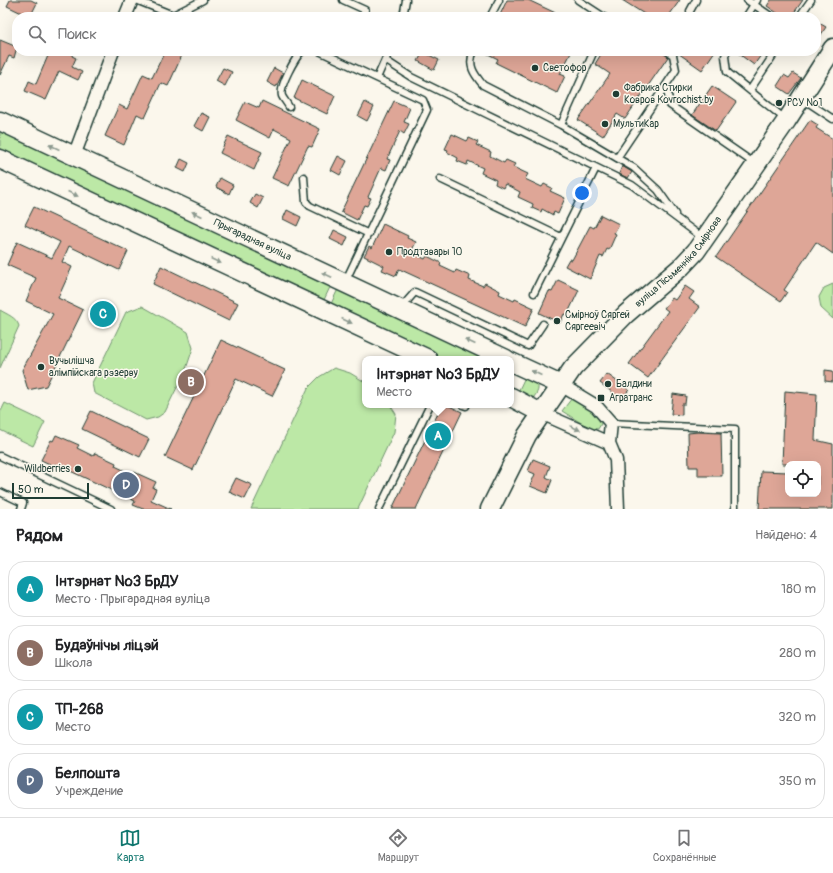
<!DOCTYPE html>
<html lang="ru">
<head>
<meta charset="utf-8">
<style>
  :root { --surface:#fff; --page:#f6f6f6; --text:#202124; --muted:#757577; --line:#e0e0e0; --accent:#0f766e }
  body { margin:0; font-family:Pangolin,sans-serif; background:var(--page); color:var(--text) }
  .controls { position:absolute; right:12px; bottom:12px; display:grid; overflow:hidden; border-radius:8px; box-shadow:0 4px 16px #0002 }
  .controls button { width:36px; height:36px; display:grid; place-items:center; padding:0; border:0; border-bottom:1px solid var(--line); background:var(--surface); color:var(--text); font:20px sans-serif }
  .scale { position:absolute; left:12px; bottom:10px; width:77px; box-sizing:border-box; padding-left:4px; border:2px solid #1f3d34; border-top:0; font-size:11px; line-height:14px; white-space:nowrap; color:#1f3d34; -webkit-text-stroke:3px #fbf7ec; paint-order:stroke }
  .you { position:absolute; left:582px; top:193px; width:14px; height:14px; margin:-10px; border:3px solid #fff; border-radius:50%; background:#1a73e8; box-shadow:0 0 0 6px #1a73e833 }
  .badge { display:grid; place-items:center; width:26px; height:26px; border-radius:50%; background:var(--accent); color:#fff; font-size:13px; font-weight:700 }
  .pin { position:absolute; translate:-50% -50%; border:2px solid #fff; box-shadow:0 1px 4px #0006 }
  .popup { position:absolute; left:362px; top:356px; width:152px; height:52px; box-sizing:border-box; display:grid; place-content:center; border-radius:8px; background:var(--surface); filter:drop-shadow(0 1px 3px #0005); font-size:13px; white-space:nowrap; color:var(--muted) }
  .popup b { font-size:15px; color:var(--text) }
  .popup::after { content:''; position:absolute; left:50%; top:100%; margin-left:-8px; border:8px solid transparent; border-top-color:var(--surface) }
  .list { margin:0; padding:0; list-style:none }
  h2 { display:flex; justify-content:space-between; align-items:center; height:52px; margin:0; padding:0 16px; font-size:17px }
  h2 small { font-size:13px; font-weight:400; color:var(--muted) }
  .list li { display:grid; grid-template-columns:26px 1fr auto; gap:12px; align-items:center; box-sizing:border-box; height:56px; margin:0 8px 8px; padding:0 8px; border:1px solid var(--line); border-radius:16px }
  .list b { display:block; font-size:15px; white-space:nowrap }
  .list p { margin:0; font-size:13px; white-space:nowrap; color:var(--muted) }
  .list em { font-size:13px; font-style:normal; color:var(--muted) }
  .icon { flex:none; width:22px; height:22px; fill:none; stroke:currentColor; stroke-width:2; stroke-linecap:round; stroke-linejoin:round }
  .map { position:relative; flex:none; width:833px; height:509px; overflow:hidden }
  .search { position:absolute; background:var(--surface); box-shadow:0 4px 16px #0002; left:12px; right:12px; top:12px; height:44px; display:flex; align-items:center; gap:10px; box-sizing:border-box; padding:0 14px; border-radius:16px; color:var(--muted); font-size:15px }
  .sheet { height:308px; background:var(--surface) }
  nav { display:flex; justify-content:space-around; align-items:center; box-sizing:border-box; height:56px; border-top:1px solid var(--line); background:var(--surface); font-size:11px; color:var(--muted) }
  nav a { display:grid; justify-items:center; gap:2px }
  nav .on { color:var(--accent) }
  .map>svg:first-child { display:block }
  .green { fill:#bce8a6; stroke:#6e926d }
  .building { fill:#dea697; stroke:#1f3d34 }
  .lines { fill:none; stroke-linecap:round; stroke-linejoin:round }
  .lane-casing { stroke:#1f3d34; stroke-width:9 }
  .street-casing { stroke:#1f3d34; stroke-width:15 }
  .secondary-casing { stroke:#1f3d34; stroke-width:21 }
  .lane { stroke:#fbf7ec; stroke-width:6 }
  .street { stroke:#fbf7ec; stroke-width:12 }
  .secondary { stroke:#fbf7ec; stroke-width:18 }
  .oneway { fill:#8d9a90 }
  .poi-dot { fill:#1f3d34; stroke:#fbf7ec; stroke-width:1.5 }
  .labels { text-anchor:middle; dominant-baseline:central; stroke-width:3; stroke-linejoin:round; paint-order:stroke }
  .poi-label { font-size:10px; fill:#1f3d34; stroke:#fbf7ec; text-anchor:start }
  .street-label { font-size:10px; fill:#1f3d34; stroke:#fbf7ec }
</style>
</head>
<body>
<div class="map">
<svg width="833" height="509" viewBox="0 0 833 509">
  <rect width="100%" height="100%" fill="#fbf7ec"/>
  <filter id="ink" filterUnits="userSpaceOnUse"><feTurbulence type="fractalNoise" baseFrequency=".025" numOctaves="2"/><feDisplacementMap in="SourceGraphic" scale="8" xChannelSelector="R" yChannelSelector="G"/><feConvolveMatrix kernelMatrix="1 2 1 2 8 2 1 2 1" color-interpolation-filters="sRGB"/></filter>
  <g filter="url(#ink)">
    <path class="green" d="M0 129 331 285 323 302 0 152Z
      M833 284V319L821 308 819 297 824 288Z
      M339 287 493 359H441L330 306Z
      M142 306 188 332 193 348 186 369 165 412 158 417 146 420 94 393 92 383 126 312Z
      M0 310C8 315 16 317 19 326L0 368Z
      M334 368 350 373 365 382V405H390L396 414 394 432 358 509H251L308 388 319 377Z
      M526 375C537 381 543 387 533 398L517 394Z
      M572 398 595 413 601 424 598 429 589 428 562 411Z
      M5 403 45 422 33 446 0 430V413Z"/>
    <path class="building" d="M10 0H31L37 3 30 17 7 6Z
      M507 0H528L564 17H499Z
      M622 0H680L668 17H649Z
      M771 0H803L791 17H783L767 6Z
      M819 23 826 27 816 42V27Z
      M0 40 17 47 14 58 9 56 0 75Z
      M50 51H74L72 56 76 58 72 67 82 72 78 80 59 71 46 100 25 91 29 81 36 84Z
      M165 51H184L168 86 161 83 145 118 137 114 124 145 105 136 119 105 127 109 143 74 152 78Z
      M482 51H572L560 74 565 76 557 93 496 63 498 59Z
      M603 51H663L668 57 625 119 617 114 603 136 578 120 610 74 595 64Z
      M675 51H715L702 70Z
      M735 51H764L754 65Z
      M423 52 439 60 434 70 418 61Z
      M223 68 232 72 225 86 216 81Z
      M274 68 283 73 276 87 267 82Z
      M793 73 801 78 789 94 777 86 784 75 789 78Z
      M302 80 335 96 327 114 294 98Z
      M712 86 736 102 716 131 692 115Z
      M262 101 320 129 312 147 308 146 289 186 272 178 291 138 274 129 270 138 236 120 245 102 259 108Z
      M394 101 410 108 404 122 409 124 404 134 400 131 387 159 390 160 386 170 381 168 368 197 371 198 367 206 364 205 357 220 341 212Z
      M365 102 374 107 367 121 358 116Z
      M201 113 210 117 203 131 194 126Z
      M810 120 818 125 816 128 833 139V254L816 242 784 290 787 292 781 301 716 257Z
      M452 134 467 141 469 138 478 142 476 145 491 152 490 156 504 163 506 160 515 164 513 167 528 174 525 179 542 187 544 184 552 188 550 191 565 198 558 214 554 212 553 215 542 209 541 212 532 208 533 204 518 197 520 192 505 184 503 188 495 184 496 180 481 173 483 168 468 161 467 165 457 161 458 158 447 152 448 150 445 149Z
      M228 136 262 152 254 170 220 153Z
      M338 156 347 161 340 175 331 170Z
      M181 159 189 163 185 172 177 168Z
      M622 166 632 172 628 178 619 174Z
      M220 178 233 185 229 194 216 187Z
      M255 194 263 198 258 208 250 203Z
      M34 207 128 251 119 270 69 246 62 262 72 267 58 298 83 310 46 386 28 390 22 370 53 314 26 301 36 278 7 265 17 242 52 258 60 242 25 225Z
      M287 210 301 217 297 226 283 219Z
      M601 215 619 224 614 233 616 234 609 250 607 249 603 257 600 256 590 279 565 266 569 259 572 260 590 226 594 228Z
      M383 224 408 236 407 238 416 242 411 252 425 259 427 256 441 263 440 266 455 273 456 270 470 276 469 280 483 286 485 283 500 291 499 294 514 301 515 299 534 308 525 327 399 269 396 276 382 270 384 266 364 256 369 246 372 248Z
      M334 230 348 237 344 246 330 239Z
      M161 266 238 303 229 321 153 284Z
      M558 280 579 290 567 315 564 314 560 323 539 313 549 291 552 292Z
      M685 286 694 292 689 299 700 307 648 378 629 364 668 311 664 308 672 298 675 300Z
      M221 340 285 370 272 396 236 379 193 470 165 457Z
      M825 370 833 371V382L825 381Z
      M607 374 629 390 621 399 600 383Z
      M785 391 817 394 815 440 833 444V509H759L761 471 788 472V494H818V464H782Z
      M673 394 686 396 685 404H682V415L671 414Z
      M442 405H447L462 412 416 509H392Z
      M91 411 149 439 140 457 82 429Z
      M698 432 721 433 722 476H698V467H689L688 433Z
      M56 435 79 445 77 448 93 456 95 453 116 463 115 466 132 474 134 472 156 482 153 488 156 489 151 500 171 509H143L133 505 135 501 55 464 54 466 41 460 51 440 53 441Z
      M533 459 550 466 546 477 552 480 547 493 530 486 535 474 528 471Z
      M236 478 252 485 245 499 229 492Z"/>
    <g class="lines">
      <g class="lane-casing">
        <path id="lane" d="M136 0 173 15 203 0
          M343 0 365 10
          M578 0 604 17
          M747 0 772 17
          M690 11 696 0
          M403 17 406 0
          M490 17 499 0
          M746 17 757 0
          M799 17 811 0
          M319 51 423 100 427 110 345 282
          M390 51 385 60 411 77 632 185 703 238
          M474 51C467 65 474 74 483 85L561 125 634 168 658 190 675 214
          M667 51 673 55 676 70 666 85 670 105 755 164
          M727 51 725 56 727 72 785 119
          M377 78 385 60
          M750 90 776 51
          M803 99 833 119
          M289 107C287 103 284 100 282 96 279 86 295 58 302 51
          M561 125 594 51
          M617 158 666 85
          M304 177 306 202 310 206 369 234
          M440 179 561 237
          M534 293 596 168
          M401 308 415 292 528 346 543 324
          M463 405 466 406
          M611 423 735 429V509
          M0 456 111 509
          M0 492 23 503 21 509
          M379 509 430 405"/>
      </g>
      <g class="street-casing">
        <path id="street" d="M125 17 132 0
          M74 156 113 51
          M561 385 596 406 611 423 609 443 616 460 618 509
          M541 413 609 443"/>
      </g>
      <g class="secondary-casing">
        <g id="secondary">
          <path id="s1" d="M0 121 506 359"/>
          <path d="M0 159 428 359"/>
          <path d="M511 362 561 385"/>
          <path d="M511 397 541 413"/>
          <path id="s2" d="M490 509 527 435 573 368 626 314 681 267 696 251 787 120 833 48"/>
        </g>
      </g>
      <use href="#lane" class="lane"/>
      <use href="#street" class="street"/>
      <use href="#secondary" class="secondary"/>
    </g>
    <defs><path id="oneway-solid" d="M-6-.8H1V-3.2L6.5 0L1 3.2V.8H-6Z"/></defs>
    <g class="oneway">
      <use href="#oneway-solid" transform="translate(54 147) rotate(-155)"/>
      <use href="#oneway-solid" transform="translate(73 194) rotate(25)"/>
      <use href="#oneway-solid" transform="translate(197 214) rotate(-155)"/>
      <use href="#oneway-solid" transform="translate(216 261) rotate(25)"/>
      <use href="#oneway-solid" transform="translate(327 275) rotate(-155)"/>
      <use href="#oneway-solid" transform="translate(347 321) rotate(25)"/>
      <use href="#oneway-solid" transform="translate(470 342) rotate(-155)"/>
      <use href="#oneway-solid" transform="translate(536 373) rotate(-155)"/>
      <use href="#oneway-solid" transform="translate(575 428) rotate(24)"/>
    </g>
  </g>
  <g class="poi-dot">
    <circle cx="535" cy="68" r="4"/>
    <circle cx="616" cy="94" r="4"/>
    <circle cx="779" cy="103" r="4"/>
    <circle cx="605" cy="124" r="4"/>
    <circle cx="389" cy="252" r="4"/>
    <circle cx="557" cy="321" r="4"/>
    <circle cx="41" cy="367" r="4"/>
    <circle cx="608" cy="384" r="4"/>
    <rect x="597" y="394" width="8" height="8" rx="2"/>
    <circle cx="78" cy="469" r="4"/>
  </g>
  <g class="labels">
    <g class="poi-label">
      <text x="543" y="68">Светофор</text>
      <text x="624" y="88">Фабрика Стирки<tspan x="624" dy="12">Ковров Kovrochist.by</tspan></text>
      <text x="787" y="103">РСУ №1</text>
      <text x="613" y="124">МультиКар</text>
      <text x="397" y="252">Продтавары 10</text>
      <text x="565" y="315">Смірноў Сяргей<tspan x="565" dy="12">Сяргеевіч</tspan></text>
      <text x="49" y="361">Вучылішча<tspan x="49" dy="12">алімпійскага рэзерву</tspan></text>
      <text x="616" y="384">Балдини</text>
      <text x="609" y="398">Агратранс</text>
      <text x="70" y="469" text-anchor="end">Wildberries</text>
    </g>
    <g class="street-label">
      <text stroke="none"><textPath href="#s1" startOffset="279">Прыгарадная вуліца</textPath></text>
      <text stroke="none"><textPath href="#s2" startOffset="314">вуліца Пісьменніка Смірнова</textPath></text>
    </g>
  </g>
</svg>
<div class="controls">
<button><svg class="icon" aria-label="locate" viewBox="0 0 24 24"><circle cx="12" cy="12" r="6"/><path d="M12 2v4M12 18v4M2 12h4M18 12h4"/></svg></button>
</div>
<div class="scale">50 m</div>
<div class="you"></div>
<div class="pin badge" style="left:438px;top:436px;background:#0f9aa8">A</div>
<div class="popup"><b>Інтэрнат №3 БрДУ</b>Место</div>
<div class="pin badge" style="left:191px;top:382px;background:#8d6e63">B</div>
<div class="pin badge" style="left:103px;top:314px;background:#0f9aa8">C</div>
<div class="pin badge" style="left:126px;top:485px;background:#5c6f8a">D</div>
<div class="search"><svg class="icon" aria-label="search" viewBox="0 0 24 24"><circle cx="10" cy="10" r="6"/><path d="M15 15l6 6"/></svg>Поиск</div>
</div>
<section class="sheet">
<h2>Рядом<small>Найдено: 4</small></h2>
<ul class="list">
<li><span class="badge" style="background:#0f9aa8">A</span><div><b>Інтэрнат №3 БрДУ</b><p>Место · Прыгарадная вуліца</p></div><em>180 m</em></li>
<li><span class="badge" style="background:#8d6e63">B</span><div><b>Будаўнічы ліцэй</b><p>Школа</p></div><em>280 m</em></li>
<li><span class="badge" style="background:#0f9aa8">C</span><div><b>ТП-268</b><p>Место</p></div><em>320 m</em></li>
<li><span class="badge" style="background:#5c6f8a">D</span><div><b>Белпошта</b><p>Учреждение</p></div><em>350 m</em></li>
</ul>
</section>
<nav>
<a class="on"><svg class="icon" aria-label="map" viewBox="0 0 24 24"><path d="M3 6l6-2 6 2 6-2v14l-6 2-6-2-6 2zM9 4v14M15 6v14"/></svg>Карта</a>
<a><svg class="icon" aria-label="directions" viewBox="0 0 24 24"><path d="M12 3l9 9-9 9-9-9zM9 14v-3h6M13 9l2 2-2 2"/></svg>Маршрут</a>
<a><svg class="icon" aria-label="saved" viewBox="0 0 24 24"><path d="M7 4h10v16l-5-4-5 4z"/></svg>Сохранённые</a>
</nav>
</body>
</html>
